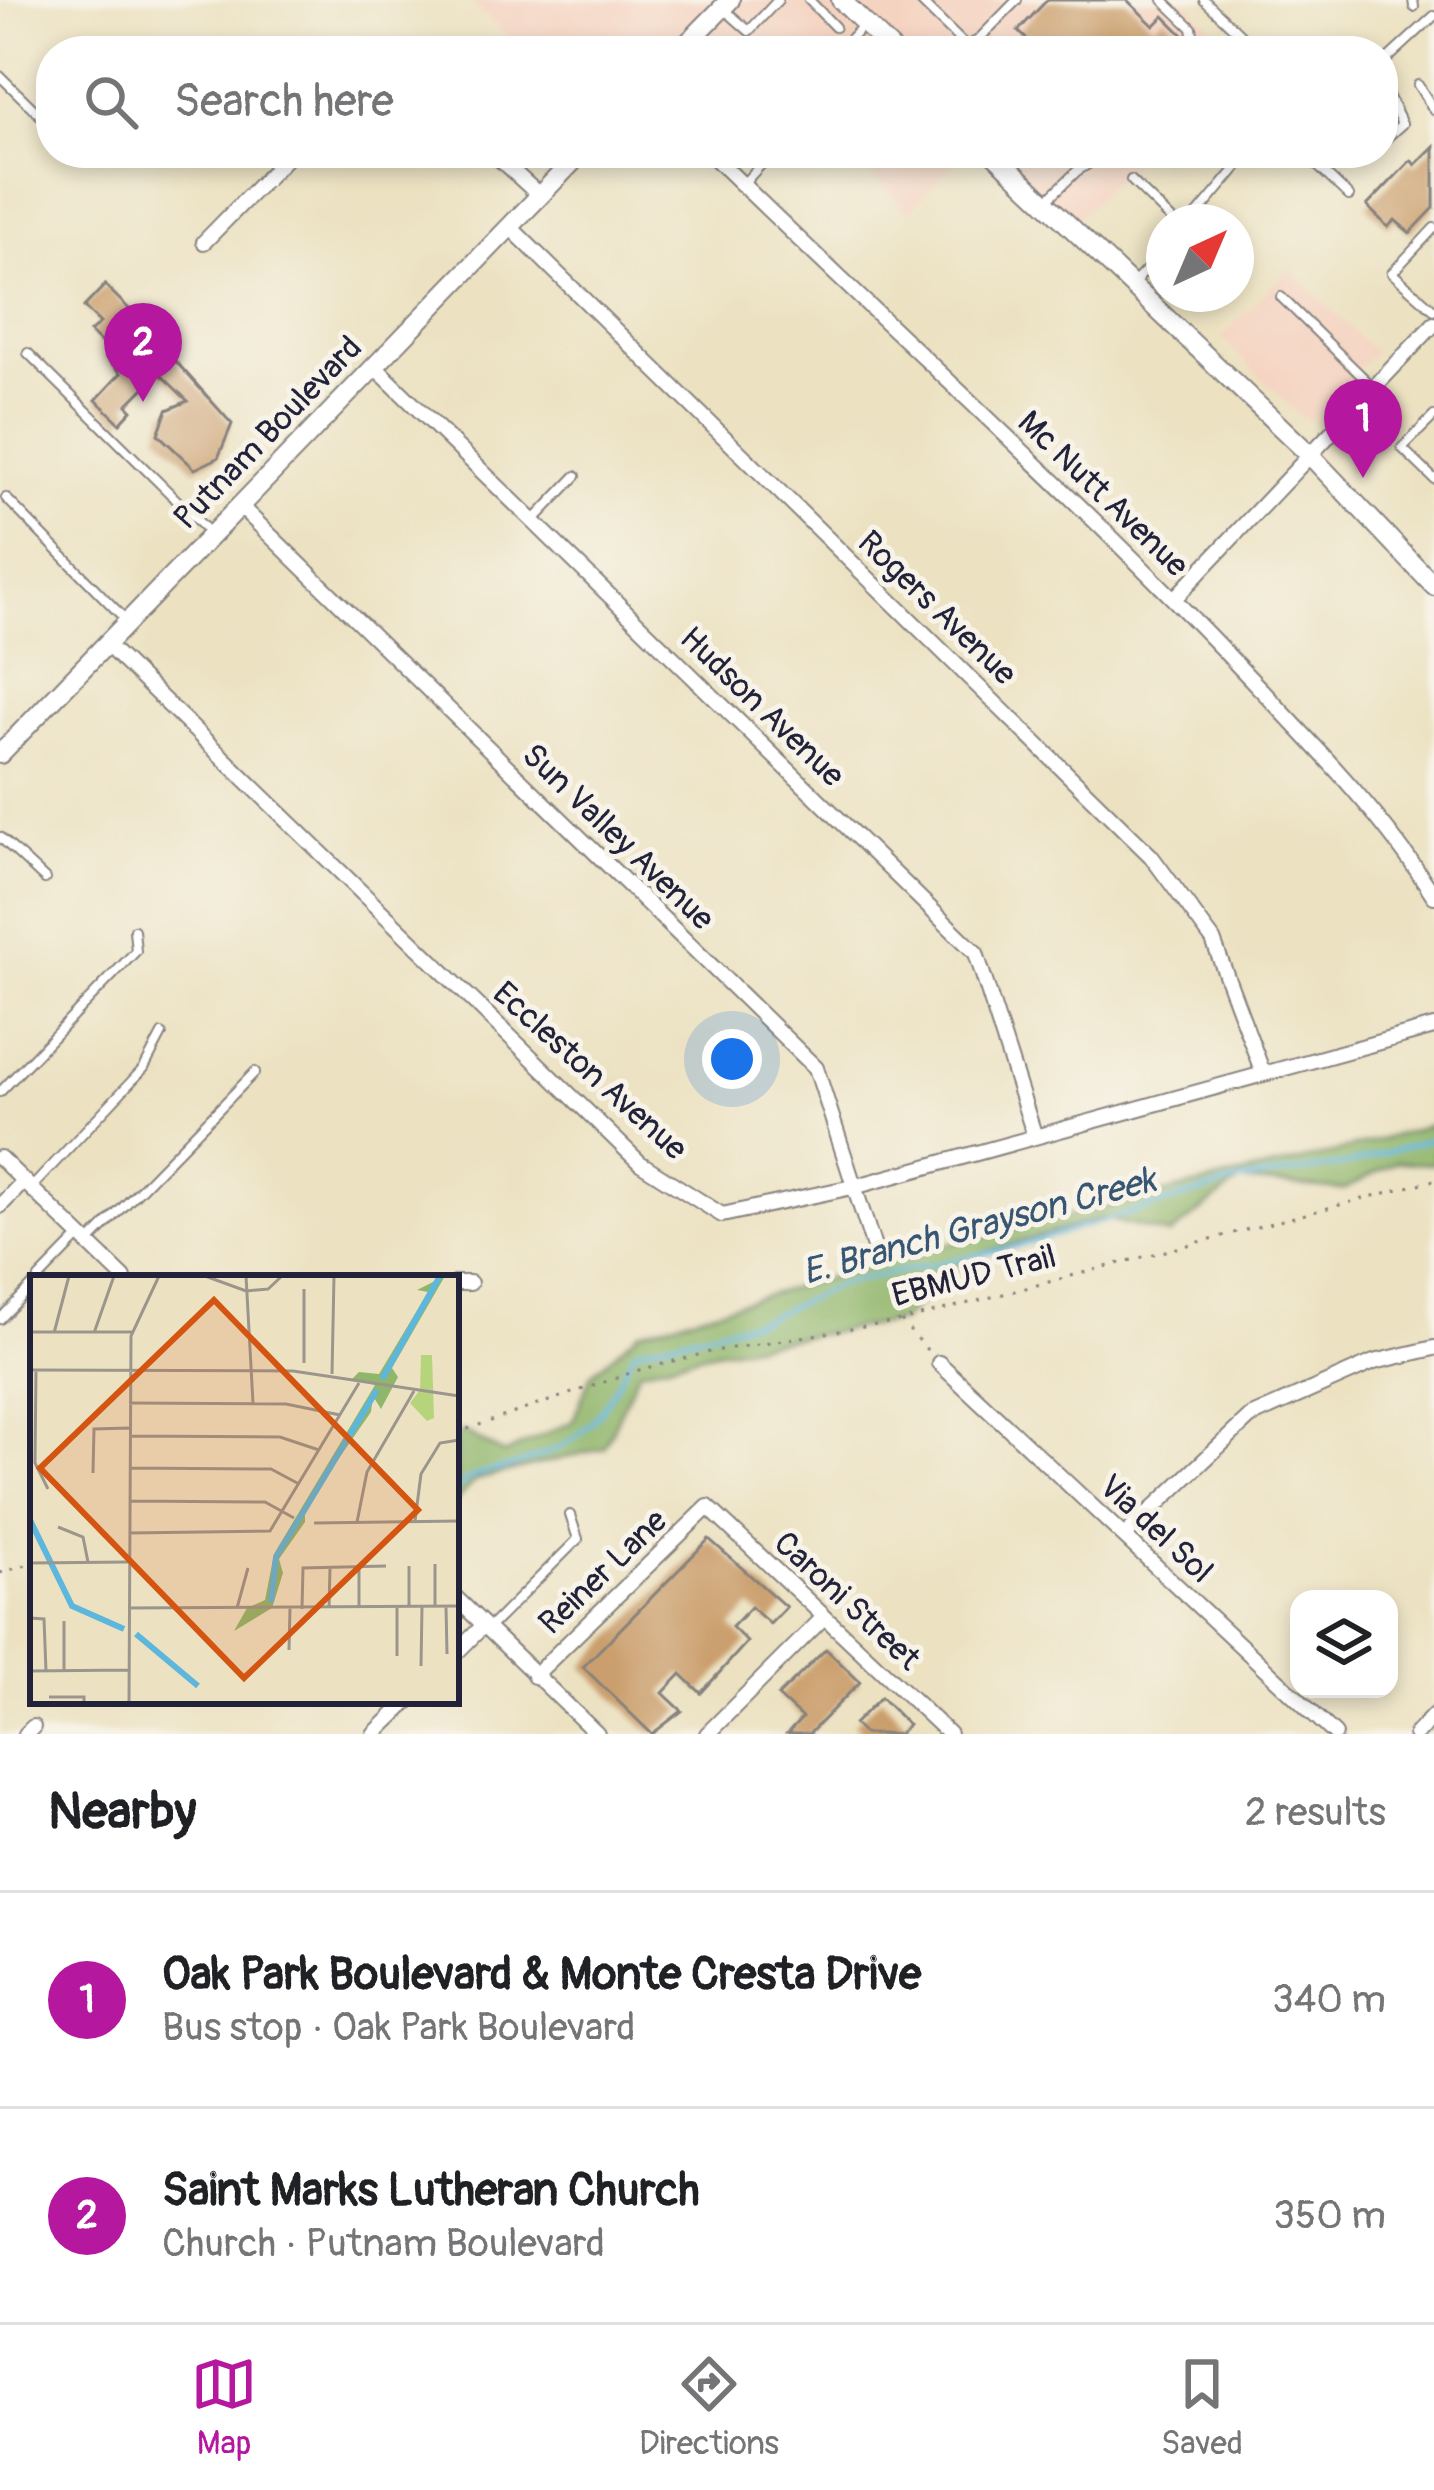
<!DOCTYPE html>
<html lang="en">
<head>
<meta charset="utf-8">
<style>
  :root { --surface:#fff; --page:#f2f2f2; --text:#202124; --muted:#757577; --line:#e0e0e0; --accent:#b5179e }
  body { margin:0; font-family:Pangolin,sans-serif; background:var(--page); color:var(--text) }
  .controls { position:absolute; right:36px; bottom:36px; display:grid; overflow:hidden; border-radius:24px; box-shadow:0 6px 18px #0003 }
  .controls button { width:108px; height:108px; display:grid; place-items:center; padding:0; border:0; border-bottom:3px solid var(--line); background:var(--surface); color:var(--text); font:60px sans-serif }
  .compass { position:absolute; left:1146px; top:204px; width:108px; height:108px; border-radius:50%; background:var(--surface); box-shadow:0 6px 18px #0003; rotate:44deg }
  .you { position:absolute; left:732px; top:1059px; width:42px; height:42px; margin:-30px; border:9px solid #fff; border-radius:50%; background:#1a73e8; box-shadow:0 0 0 18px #1a73e833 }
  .badge { display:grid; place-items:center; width:78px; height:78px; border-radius:50%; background:var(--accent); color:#fff; font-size:39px; font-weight:700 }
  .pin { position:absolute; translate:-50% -99px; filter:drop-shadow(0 3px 6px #0008) }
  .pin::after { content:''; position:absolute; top:63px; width:42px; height:36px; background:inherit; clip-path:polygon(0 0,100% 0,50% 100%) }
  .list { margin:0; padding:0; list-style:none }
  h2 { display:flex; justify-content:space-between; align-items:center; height:156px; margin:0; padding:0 48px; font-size:51px }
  h2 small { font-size:39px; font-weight:400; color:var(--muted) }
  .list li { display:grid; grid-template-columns:78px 1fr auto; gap:36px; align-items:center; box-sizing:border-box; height:216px; padding:0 48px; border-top:3px solid var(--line) }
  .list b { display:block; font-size:45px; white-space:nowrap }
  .list p { margin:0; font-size:39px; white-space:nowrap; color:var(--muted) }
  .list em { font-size:39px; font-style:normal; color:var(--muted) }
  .icon { flex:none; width:66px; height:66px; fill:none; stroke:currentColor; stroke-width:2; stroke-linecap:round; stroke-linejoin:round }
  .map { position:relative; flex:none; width:1434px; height:1734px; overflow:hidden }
  .search { position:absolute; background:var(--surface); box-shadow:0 6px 18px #0003; left:36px; right:36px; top:36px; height:132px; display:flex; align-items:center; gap:30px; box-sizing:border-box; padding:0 42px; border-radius:48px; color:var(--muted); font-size:45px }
  .sheet { height:588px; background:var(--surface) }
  nav { display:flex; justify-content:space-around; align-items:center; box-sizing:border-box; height:168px; border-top:3px solid var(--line); background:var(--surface); font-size:33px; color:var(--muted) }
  nav a { display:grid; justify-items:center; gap:6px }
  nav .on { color:var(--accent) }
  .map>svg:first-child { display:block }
  .built { fill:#f5d3c1 }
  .forest { fill:#90b66b; stroke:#596c53; stroke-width:3 }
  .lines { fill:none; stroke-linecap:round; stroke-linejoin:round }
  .stream { stroke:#5db6db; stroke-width:4.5 }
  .building { fill:#cb9f6d }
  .service-casing { stroke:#87827e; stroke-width:12 }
  .minor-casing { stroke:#87827e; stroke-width:18 }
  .tertiary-casing { stroke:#87827e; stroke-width:22 }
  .path { stroke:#87827e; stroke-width:3; stroke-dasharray:3 9; stroke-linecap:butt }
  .service { stroke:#fff; stroke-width:8 }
  .minor { stroke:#fff; stroke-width:14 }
  .tertiary { stroke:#fff; stroke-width:18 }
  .labels { text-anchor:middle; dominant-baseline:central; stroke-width:10; stroke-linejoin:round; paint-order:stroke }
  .street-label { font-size:33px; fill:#22223b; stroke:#f7f3e8 }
  .water-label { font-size:36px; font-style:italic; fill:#375673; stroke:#f7f3e8 }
  .inset-river { fill:none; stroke:#5db6db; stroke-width:6 }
  .inset-road { fill:none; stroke:#9b958c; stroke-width:3 }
  .view { fill:#d45411; fill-opacity:0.15; stroke:#d45411; stroke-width:6 }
  .inset-edge { fill:none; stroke:#22223b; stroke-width:6 }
</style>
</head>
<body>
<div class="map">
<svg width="1434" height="1734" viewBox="0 0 1434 1734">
  <rect width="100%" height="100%" fill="#f7f3e8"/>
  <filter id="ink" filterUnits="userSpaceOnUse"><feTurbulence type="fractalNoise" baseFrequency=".00833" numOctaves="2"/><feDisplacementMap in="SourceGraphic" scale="24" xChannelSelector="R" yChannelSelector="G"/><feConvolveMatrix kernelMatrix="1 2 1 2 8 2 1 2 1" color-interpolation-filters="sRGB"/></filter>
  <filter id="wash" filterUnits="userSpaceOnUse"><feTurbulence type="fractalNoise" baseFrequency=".004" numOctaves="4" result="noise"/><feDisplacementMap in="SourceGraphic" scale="48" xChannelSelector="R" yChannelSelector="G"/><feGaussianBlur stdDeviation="2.7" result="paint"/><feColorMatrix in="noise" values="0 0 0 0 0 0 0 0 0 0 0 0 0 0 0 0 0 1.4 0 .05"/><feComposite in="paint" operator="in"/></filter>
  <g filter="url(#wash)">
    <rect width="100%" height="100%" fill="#ece2c2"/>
    <path class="built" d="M469 0H1185L1236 51H523Z
      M849 153H962L909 212Z
      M993 153H1141L1069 227Z
      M1289 268 1374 352 1310 419 1300 416 1221 338Z"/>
    <path class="forest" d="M1434 1124V1164L1397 1162 1343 1190 1240 1181 1170 1235 1102 1218 968 1257 901 1321 715 1351 639 1370 604 1448 476 1480 456 1501V1439L462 1431 504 1454 573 1421 591 1374 640 1331 936 1247 1334 1153Z"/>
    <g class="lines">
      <path class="stream" d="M456 1490C475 1470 488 1474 513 1466 591 1442 600 1416 635 1349L763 1319 841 1284 1019 1246 1240 1181 1350 1164 1434 1138"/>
    </g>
    <g id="blocks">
      <path class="building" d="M1047 0H1127L1154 26 1164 16 1185 37 1171 51H1019L1029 41 1018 31Z
        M1434 146V208L1410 233 1395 220 1388 227 1367 206 1411 160 1415 165Z
        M105 285 152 332 142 343 164 364 171 356 232 424 218 458 195 469 158 434 167 410 188 401 159 373 127 405 132 410 120 423 96 400 121 373 105 357 111 352 90 332 100 323 84 307Z
        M709 1539 786 1607 770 1624 751 1607 732 1627 747 1642 701 1693 681 1674 663 1693 682 1711 652 1734 583 1667Z
        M826 1649 860 1682 809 1734H787L802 1718 778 1696Z
        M881 1697 908 1725 899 1734H864L854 1724Z"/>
    </g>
  </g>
  <g filter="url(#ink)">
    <use href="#blocks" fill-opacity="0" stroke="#87827e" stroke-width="3"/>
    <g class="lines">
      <g class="service-casing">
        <path id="service" d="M809 0 835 27
          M919 0 966 46
          M1163 0 1192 28 1196 51
          M1204 0 1258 51
          M1413 0 1414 7
          M724 9 749 31 778 0
          M848 51 843 46 864 25
          M954 51 977 41 1017 0
          M1383 63 1434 16
          M0 76 51 126
          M1383 85 1402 124 1383 141
          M1418 85 1434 110
          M1304 153 1349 196
          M1366 153H1370
          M1131 180 1174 222
          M743 184 772 153
          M1047 200 1077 171 1106 153
          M1191 222 1249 153
          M1434 228 1392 273 1434 310
          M1132 285 1164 251
          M1281 297 1374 388
          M28 353 210 533
          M1434 416 1402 448 1434 479
          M6 498 127 621
          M534 520 576 476
          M0 837 45 879
          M0 1092 136 951 134 930
          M32 1187 144 1068 162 1034
          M89 1242 255 1072
          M39 1278 80 1236
          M0 1319 33 1285
          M489 1628 578 1539 570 1515"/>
      </g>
      <g class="minor-casing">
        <path id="minor" d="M493 153 539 195
          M710 153C881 321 1061 481 1227 654 1299 730 1378 807 1434 896
          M509 226 1151 856 1213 940 1263 1073
          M204 242 291 153
          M374 366 976 953 1034 1134
          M240 506 816 1068 877 1257
          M1174 599 1434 324
          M106 644 640 1163 722 1215 857 1186 1434 1027
          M0 1158 124 1278
          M0 1206 24 1181
          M456 1283H470
          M939 1363 1335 1734
          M1124 1536 1250 1417 1374 1362 1434 1348
          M456 1598 597 1734
          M456 1653 484 1625
          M534 1676 708 1507 949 1734
          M26 1734 33 1727
          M374 1734 408 1701
          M707 1734 823 1618
          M1416 1734 1434 1715"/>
      </g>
      <g class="tertiary-casing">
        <path id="tertiary" d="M841 0 893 51
          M680 51 730 0
          M993 153 1310 455 1434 586
          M0 754 581 153"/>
      </g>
      <path class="path" d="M901 1321 930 1353
        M456 1433 639 1370 714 1351 901 1321 1434 1180
        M0 1573 33 1563"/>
      <use href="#service" class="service"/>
      <use href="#minor" class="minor"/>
      <use href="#tertiary" class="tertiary"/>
    </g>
  </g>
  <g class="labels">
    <g class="street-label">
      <text transform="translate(268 433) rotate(-46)">Putnam Boulevard</text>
      <text transform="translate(1103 494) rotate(44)">Mc Nutt Avenue</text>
      <text transform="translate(937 608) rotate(44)">Rogers Avenue</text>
      <text transform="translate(762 707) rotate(44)">Hudson Avenue</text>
      <text transform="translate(618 837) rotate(44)">Sun Valley Avenue</text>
      <text transform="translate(590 1071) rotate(42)">Eccleston Avenue</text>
      <text transform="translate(974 1276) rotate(-14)">EBMUD Trail</text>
      <text transform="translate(1156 1529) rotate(43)">Via del Sol</text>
      <text transform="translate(603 1572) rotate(-44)">Reiner Lane</text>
      <text transform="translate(847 1601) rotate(43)">Caroni Street</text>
    </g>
    <g class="water-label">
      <text transform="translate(979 1226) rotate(-15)">E. Branch Grayson Creek</text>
    </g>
  </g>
  <g transform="translate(30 1275)">
    <rect width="429" height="429" fill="#ece2c2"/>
    <path d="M391 80H402L404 143 397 146 380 128 390 115Z" fill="#b6d47b"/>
    <path d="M415 1 362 93 368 102 351 134 343 121 341 137 275 232V247L249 284 253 298 242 333 204 356 217 333 235 325 244 279 345 110 322 104 329 97 349 99 398 17 387 15Z" fill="#90b66b"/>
    <path class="inset-river" d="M352 104 410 1M0 245 42 331 94 354M241 327 246 282 347 115M106 359 168 411"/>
    <path class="inset-road" d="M175 1 216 16 238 14 252 1M216 1 223 128M0 57H102M24 58 39 1M64 58 84 1M274 88V14M0 95 263 96 429 121M6 95 5 188 18 214M302 99 304 1M99 128 256 129 310 140M99 161 250 162 289 175M99 193 241 194 269 209M63 198 64 154 99 153M99 226 235 227 264 243M385 246 391 199 410 168 429 165M327 247 337 197 384 116M284 248 429 246M28 252 53 262 58 287M99 258 240 256 329 108M0 288 98 287M405 289V332M379 291V332M329 292V332M367 332V381M416 332 417 379M99 333 429 331M207 333 218 293M299 333 300 293M272 334 273 293 356 291M0 343 14 344 16 396M34 346V396M259 375 260 333M391 391 392 332M0 396 98 395M19 422H54V428M99 428 101 61 129 1"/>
    <path class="view" d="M184 25 388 235 214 403 10 193Z"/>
    <rect width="429" height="429" class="inset-edge"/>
  </g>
</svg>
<div class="controls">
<button><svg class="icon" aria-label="layers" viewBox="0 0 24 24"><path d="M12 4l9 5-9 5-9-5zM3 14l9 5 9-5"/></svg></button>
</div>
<svg class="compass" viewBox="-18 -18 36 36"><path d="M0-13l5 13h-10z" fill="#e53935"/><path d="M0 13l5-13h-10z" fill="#757577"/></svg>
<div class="you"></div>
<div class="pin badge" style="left:1363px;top:478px">1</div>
<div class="pin badge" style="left:143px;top:402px">2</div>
<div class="search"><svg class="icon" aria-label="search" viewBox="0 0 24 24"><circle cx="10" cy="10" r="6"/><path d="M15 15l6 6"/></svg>Search here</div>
</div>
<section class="sheet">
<h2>Nearby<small>2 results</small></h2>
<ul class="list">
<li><span class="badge">1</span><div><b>Oak Park Boulevard &amp; Monte Cresta Drive</b><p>Bus stop · Oak Park Boulevard</p></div><em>340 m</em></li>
<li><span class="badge">2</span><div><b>Saint Marks Lutheran Church</b><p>Church · Putnam Boulevard</p></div><em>350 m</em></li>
</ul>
</section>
<nav>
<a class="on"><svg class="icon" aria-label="map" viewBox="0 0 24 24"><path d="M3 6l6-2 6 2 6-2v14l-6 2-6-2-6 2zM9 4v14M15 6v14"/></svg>Map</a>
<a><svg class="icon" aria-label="directions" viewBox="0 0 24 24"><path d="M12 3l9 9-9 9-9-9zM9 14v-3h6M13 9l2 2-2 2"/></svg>Directions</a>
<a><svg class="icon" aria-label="saved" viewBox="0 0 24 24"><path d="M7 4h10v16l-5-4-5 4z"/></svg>Saved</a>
</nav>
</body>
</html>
